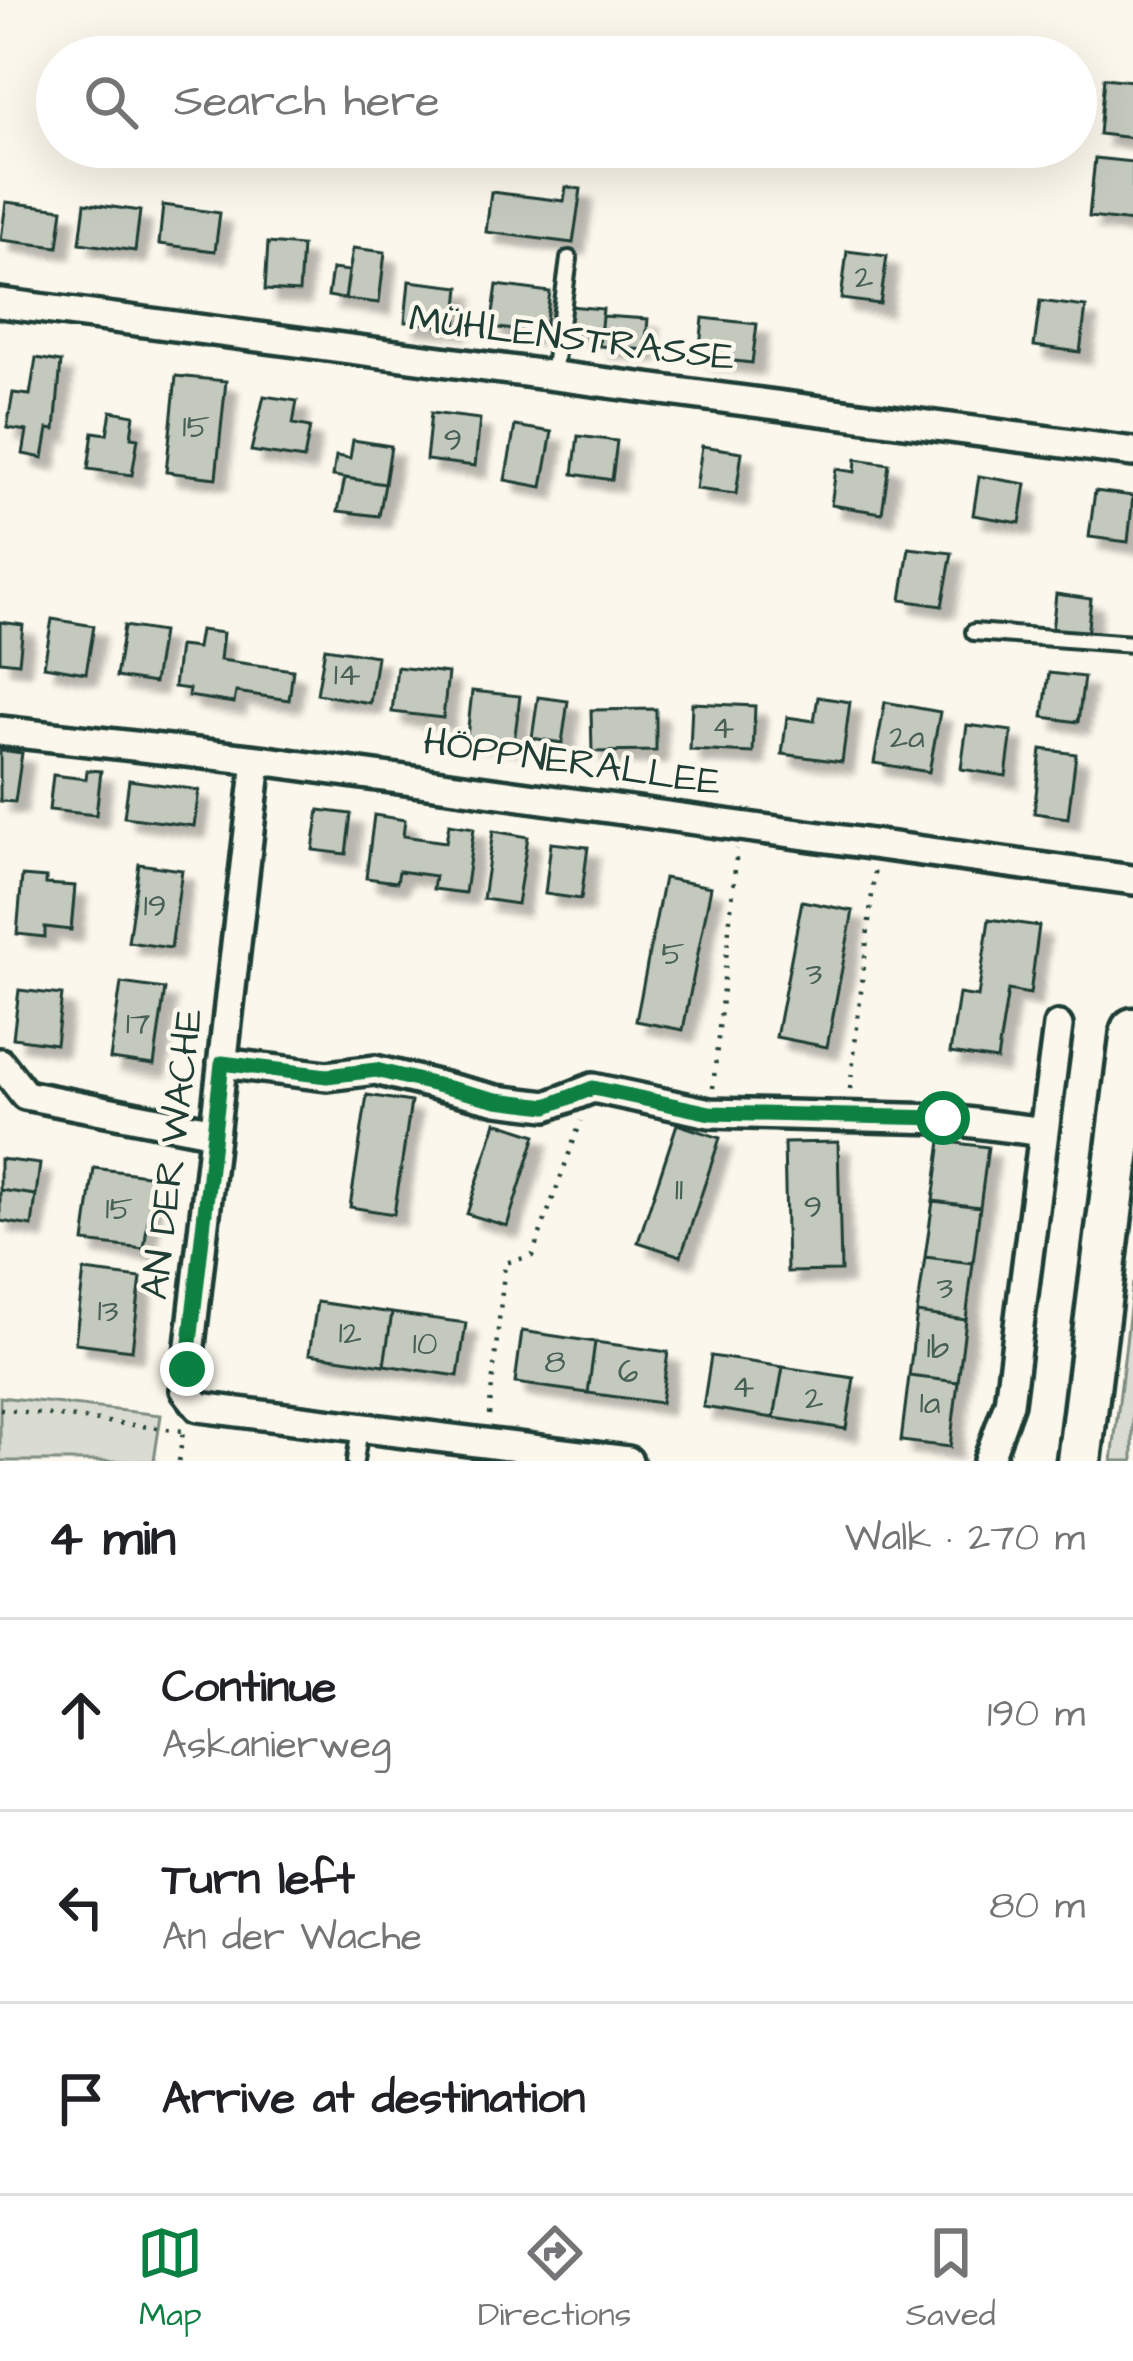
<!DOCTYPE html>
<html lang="en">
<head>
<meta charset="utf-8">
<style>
  :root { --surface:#fff; --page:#f6f6f6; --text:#202124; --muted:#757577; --line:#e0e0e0; --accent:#0b8043 }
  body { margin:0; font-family:"Architects Daughter",sans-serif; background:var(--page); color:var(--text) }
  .stop { position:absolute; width:36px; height:36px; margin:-27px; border:9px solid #0b8043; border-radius:50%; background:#fff }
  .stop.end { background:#0b8043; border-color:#fff; box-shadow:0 3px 12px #0008 }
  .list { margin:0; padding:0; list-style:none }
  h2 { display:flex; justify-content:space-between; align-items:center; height:156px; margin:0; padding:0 48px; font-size:51px }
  h2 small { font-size:39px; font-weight:400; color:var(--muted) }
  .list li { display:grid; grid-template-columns:78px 1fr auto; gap:36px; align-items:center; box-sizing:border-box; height:192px; padding:0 48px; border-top:3px solid var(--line) }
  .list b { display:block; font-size:45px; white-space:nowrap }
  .list p { margin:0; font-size:39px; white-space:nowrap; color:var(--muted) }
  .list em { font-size:39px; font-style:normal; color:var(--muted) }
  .icon { flex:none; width:66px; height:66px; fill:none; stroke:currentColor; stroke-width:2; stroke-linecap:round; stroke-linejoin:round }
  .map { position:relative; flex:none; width:1133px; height:1461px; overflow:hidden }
  .search { position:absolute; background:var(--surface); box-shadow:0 12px 48px #0002; left:36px; right:36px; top:36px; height:132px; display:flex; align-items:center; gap:30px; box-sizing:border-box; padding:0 42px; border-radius:66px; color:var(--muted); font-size:45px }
  .sheet { height:732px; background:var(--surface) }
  nav { display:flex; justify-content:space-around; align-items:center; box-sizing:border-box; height:168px; border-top:3px solid var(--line); background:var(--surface); font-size:33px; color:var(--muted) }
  nav a { display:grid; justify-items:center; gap:6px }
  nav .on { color:var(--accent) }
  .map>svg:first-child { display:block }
  .green { fill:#dbdcd1; stroke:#7d8c82; stroke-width:3 }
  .building { fill:#c4c9be; stroke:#1f3d34; stroke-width:3; filter:url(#shadow) }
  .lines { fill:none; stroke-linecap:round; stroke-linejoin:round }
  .service-casing { stroke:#1f3d34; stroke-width:22 }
  .minor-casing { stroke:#1f3d34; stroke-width:36 }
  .primary-casing { stroke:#1f3d34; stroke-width:51 }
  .path { stroke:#1f3d34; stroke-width:4.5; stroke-dasharray:3 9; stroke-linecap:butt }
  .service { stroke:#fbf7ec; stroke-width:14 }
  .minor { stroke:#fbf7ec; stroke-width:27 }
  .primary { stroke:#fbf7ec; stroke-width:42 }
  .route { stroke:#0b8043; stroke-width:15 }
  .labels { text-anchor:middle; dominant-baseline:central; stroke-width:9; stroke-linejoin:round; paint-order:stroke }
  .number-label { font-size:33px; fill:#486056 }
  .street-label { font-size:39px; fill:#1f3d34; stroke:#fbf7ec }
</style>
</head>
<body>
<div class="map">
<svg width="1133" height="1461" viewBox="0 0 1133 1461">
  <defs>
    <filter id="shadow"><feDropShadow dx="11" dy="11" stdDeviation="3" flood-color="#0004"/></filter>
  </defs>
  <rect width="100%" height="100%" fill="#fbf7ec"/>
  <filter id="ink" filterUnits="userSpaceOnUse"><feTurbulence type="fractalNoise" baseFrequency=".00833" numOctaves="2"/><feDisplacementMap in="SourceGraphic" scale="24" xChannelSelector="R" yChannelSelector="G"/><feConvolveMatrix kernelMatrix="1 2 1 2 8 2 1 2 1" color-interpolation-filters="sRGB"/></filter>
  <g filter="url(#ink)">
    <path class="green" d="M1133 1283V1461H1112Z
      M0 1397 161 1415 154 1461H0Z"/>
    <path class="building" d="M1104 78 1133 81V138L1099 134Z
      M1095 158 1133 162V222L1089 217Z
      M566 187 581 189 573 243 486 232 491 192 564 201Z
      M6 202 63 209 58 247 1 240Z
      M85 203 140 211 135 251 80 243Z
      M163 205 220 213 215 251 159 244Z
      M268 243 302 246 299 292 265 290Z
      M353 248 385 252 379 303 345 299Z
      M847 251 887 256 880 304 841 299Z
      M332 269 349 271 345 299 328 296Z
      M409 281 460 287 456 327 405 322Z
      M497 285 550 292 544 334 491 327Z
      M1040 301 1086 307 1080 352 1034 346Z
      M569 306 603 309 600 334 567 332Z
      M602 316 648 319 645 350 599 346Z
      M703 318 757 324 752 363 699 357Z
      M36 358 61 362 55 430 48 429 43 458 23 454 27 431 7 428 13 393 30 395Z
      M176 376 226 381 216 478 166 472Z
      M264 396 297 401 293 424 310 427 304 459 251 451Z
      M111 411 134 415 131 437 138 438 132 475 88 469 93 432 107 434Z
      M431 413 480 419 475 466 426 460Z
      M515 426 552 432 542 487 505 480Z
      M578 436 617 441 612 480 573 474Z
      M353 440 391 446 385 484 333 476 336 456 350 458Z
      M702 446 742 452 736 494 696 489Z
      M856 459 889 464 882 513 831 505 836 469 855 472Z
      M979 476 1026 484 1020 523 973 515Z
      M345 478 385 484 379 516 338 511Z
      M1095 491 1133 496 1128 542 1089 537Z
      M909 548 952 553 942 606 901 600Z
      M1056 594 1091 599 1087 636 1052 631Z
      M52 619 94 626 86 673 44 666Z
      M0 622 23 625 19 663 0 661Z
      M124 626 162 632 154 683 116 677Z
      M200 630 223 633 220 660 293 670 289 700 236 692 234 703 188 696 189 689 174 687 179 646 197 648Z
      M325 648 377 656 370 703 317 694Z
      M397 667 448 673 443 718 392 712Z
      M1049 673 1084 677 1078 722 1043 717Z
      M472 691 520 696 514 743 467 737Z
      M538 697 568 701 562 743 532 738Z
      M818 697 850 702 842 762 782 754 787 717 814 721Z
      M885 702 940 712 929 772 874 763Z
      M692 703 755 706 753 753 690 750Z
      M656 709V751L592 752 591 710Z
      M967 725 1012 731 1006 776 961 769Z
      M1041 749 1076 754 1068 818 1034 813Z
      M0 750 22 753 15 802 0 801Z
      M87 770 101 771 96 815 49 810 53 775 86 779Z
      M129 780 199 790 194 826 124 817Z
      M319 810 351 814 346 854 313 850Z
      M374 815 405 820 403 836 446 842 449 824 474 828 465 893 433 889 435 876 399 871 397 882 366 878Z
      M493 831 528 837 517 904 483 899Z
      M551 843 588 847 581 899 545 894Z
      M139 864 182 870 171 948 128 942Z
      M22 876 46 878V884L75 886 71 930 45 927V937L17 934Z
      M664 878 711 887 683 1030 636 1021Z
      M802 901 853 911 827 1047 776 1037Z
      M989 919 1039 926 1030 994 1008 990 997 1060 950 1053 959 994 978 997Z
      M121 983 165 989 154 1065 110 1059Z
      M19 990 62 995 56 1044 13 1038Z
      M367 1095 411 1102 394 1214 350 1207Z
      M496 1122 536 1135 507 1226 467 1214Z
      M677 1124 720 1138 681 1256 638 1242Z
      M941 1141 988 1147 980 1207 933 1201Z
      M838 1142 841 1271 787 1272 784 1143Z
      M0 1159 40 1164 36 1195 0 1190Z
      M94 1168 154 1176 144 1249 84 1242Z
      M0 1190 36 1195 32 1226 0 1221Z
      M933 1201 980 1207 973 1263 925 1257Z
      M925 1257 973 1263 966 1320 917 1313Z
      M84 1271 141 1278 132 1350 75 1343Z
      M317 1302 392 1313 384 1365 309 1354Z
      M392 1313 466 1323 458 1376 384 1365Z
      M917 1313 966 1320 958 1382 909 1376Z
      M522 1331 595 1342 588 1393 515 1383Z
      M595 1342 668 1352 661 1403 588 1393Z
      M711 1356 783 1367 774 1418 703 1407Z
      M783 1367 854 1378 846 1429 774 1418Z
      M909 1376 958 1382 950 1447 901 1441Z"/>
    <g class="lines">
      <g class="service-casing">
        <path id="service" d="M553 375 569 259
          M974 632 1133 644
          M355 1461 360 1428"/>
      </g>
      <g class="minor-casing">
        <path id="minor" d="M0 303 1133 452
          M0 731 267 761 1133 880
          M257 761 185 1389 199 1407 628 1461
          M0 1063 25 1095 214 1132
          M222 1063 327 1076 375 1070 497 1100 547 1106 593 1088 710 1113 943 1119 1044 1132 1009 1403 988 1461
          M1044 1132 1058 1026"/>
      </g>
      <g class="primary-casing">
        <path id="primary" d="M1079 1461 1133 1030"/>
      </g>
      <path class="path" d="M713 1088 737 849
        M850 1089 875 868
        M0 1409 183 1431
        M489 1415 505 1263 532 1256 581 1121
        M179 1461 183 1431"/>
      <use href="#service" class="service"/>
      <use href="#minor" class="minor"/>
      <use href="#primary" class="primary"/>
    </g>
  </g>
  <g class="lines" filter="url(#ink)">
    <path class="route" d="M187 1369 222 1063 327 1076 376 1070 497 1100 547 1106 593 1088 710 1113 943 1118"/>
  </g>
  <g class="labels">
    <g class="number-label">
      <text x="864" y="277">2</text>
      <text x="196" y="427">15</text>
      <text x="453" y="440">9</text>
      <text x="347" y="675">14</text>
      <text x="723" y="728">4</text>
      <text x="907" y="737">2a</text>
      <text x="155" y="906">19</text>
      <text x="673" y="954">5</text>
      <text x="814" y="974">3</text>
      <text x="138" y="1024">17</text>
      <text x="679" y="1190">11</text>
      <text x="813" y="1207">9</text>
      <text x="119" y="1209">15</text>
      <text x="945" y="1288">3</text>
      <text x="108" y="1311">13</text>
      <text x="350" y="1333">12</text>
      <text x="425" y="1344">10</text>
      <text x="938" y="1348">1b</text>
      <text x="555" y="1362">8</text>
      <text x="628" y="1372">6</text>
      <text x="743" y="1387">4</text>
      <text x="814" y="1398">2</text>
      <text x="930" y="1403">1a</text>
    </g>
    <g class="street-label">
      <text transform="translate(572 339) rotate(7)">MÜHLENSTRASSE</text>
      <text transform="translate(572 763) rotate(8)">HÖPPNERALLEE</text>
      <text transform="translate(173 1154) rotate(-83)">AN DER WACHE</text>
    </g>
  </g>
</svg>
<div class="stop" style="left:943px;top:1118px"></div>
<div class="stop end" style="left:187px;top:1369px"></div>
<div class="search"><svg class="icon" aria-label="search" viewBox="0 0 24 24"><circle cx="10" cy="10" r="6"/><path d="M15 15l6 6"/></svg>Search here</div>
</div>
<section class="sheet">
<h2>4 min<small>Walk · 270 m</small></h2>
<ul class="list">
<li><svg class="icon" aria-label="ahead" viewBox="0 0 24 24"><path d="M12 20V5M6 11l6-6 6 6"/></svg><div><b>Continue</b><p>Askanierweg</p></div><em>190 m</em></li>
<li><svg class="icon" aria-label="left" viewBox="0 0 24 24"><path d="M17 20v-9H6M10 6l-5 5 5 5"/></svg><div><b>Turn left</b><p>An der Wache</p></div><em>80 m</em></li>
<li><svg class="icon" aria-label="arrive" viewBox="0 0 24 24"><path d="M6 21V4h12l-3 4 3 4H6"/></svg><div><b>Arrive at destination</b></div></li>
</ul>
</section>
<nav>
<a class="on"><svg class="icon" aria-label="map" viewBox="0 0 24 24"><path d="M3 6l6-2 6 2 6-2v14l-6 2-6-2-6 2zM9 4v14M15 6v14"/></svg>Map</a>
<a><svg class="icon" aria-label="directions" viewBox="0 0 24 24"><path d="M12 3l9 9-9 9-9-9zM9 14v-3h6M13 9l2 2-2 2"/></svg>Directions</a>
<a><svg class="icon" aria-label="saved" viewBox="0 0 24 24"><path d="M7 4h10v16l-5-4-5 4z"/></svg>Saved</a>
</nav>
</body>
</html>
